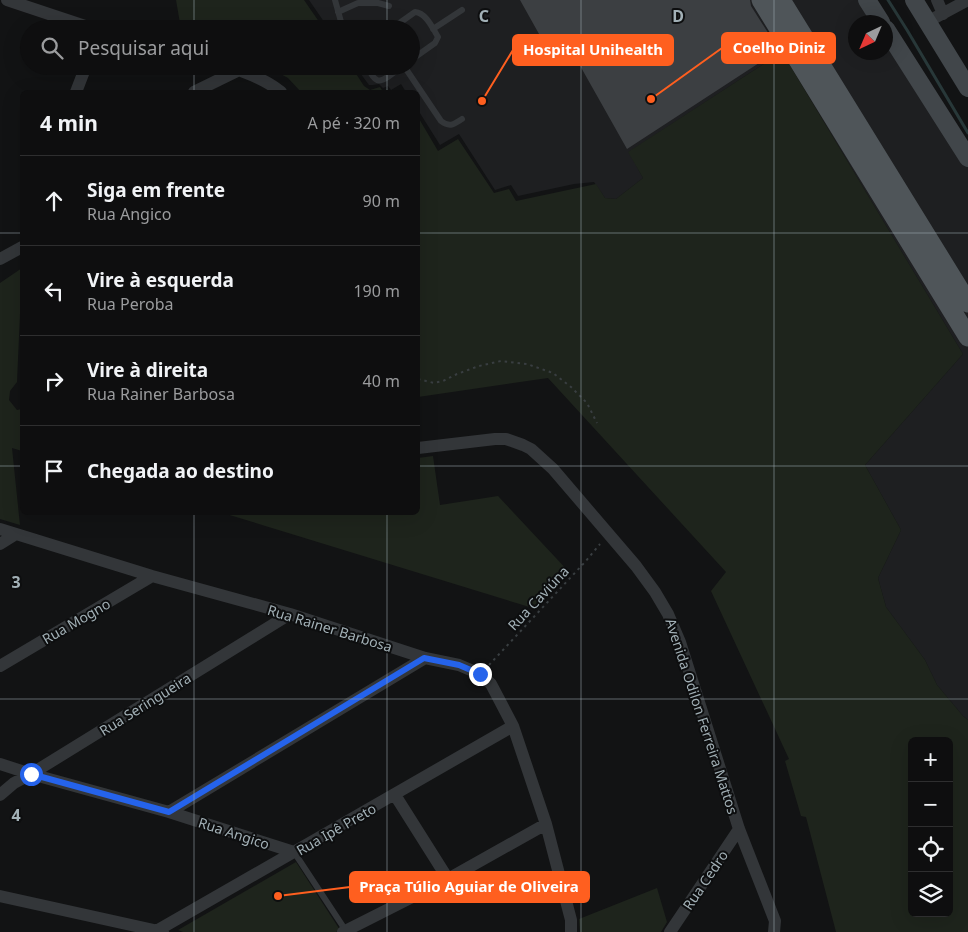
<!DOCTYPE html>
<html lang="pt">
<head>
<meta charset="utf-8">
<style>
  :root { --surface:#0e0e0f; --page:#1c1c1d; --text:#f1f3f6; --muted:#9b9c9e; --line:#2e2e2f }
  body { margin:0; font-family:"Noto Sans",sans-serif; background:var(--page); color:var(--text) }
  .controls { position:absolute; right:15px; bottom:15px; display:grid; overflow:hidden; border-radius:8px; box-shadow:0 5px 20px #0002 }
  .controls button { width:45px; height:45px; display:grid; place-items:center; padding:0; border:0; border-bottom:1px solid var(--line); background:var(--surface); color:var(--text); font:25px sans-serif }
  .compass { position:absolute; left:848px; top:15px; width:45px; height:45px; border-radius:50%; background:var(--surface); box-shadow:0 5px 20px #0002; rotate:224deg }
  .stop { position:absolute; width:15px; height:15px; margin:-11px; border:4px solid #2563eb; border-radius:50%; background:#fff }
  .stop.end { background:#2563eb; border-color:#fff; box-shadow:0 1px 5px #0008 }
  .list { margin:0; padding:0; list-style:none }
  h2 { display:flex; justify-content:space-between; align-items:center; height:65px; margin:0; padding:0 20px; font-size:21px }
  h2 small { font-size:16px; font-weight:400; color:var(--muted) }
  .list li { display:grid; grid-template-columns:32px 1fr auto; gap:15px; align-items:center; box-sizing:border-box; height:90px; padding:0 20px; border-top:1px solid var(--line) }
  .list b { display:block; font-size:19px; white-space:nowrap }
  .list p { margin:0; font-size:16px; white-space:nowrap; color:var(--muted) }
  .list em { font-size:16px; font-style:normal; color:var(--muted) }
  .icon { flex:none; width:28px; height:28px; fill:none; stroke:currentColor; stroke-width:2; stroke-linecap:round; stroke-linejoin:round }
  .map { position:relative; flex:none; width:968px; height:932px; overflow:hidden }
  .search { position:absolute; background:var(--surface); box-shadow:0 5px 20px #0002; left:20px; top:20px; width:400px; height:55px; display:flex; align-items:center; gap:12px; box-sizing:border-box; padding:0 18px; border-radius:28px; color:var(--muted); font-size:19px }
  .panel { position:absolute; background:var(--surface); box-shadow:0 5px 20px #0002; left:20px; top:90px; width:400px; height:425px; border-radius:8px }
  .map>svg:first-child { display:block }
  .built { fill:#1e1f21 }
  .green { fill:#1e241c; fill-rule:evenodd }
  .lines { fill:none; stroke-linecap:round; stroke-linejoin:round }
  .stream { stroke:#283839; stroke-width:3 }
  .building { fill:#3c3f42 }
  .path { stroke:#393e41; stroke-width:2; stroke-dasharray:2.5 4; stroke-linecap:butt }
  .lane { stroke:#333639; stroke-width:6 }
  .street { stroke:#333639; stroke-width:12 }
  .secondary { stroke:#41464a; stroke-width:18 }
  .primary { stroke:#4f5559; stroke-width:19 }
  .route { stroke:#2563eb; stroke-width:6 }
  .grid { fill:none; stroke:#a2b0b6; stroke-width:1; stroke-opacity:0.55 }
  .labels { text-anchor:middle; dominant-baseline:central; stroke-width:4; stroke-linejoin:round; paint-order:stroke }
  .street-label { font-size:14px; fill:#a2b0b6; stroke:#0d0e0f }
  .grid-label { font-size:16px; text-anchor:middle; font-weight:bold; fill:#a2b0b6; stroke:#0d0e0f; stroke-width:4; stroke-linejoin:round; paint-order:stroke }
  .leader { fill:none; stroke:#ff5f1f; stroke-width:2 }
  .callout-dot { fill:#ff5f1f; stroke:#0d0e0f; stroke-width:2 }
  .callout { fill:#ff5f1f; stroke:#ff5f1f; stroke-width:2 }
  .callout-label { font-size:15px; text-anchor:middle; font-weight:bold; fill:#fff }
</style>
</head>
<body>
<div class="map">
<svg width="968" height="932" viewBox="0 0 968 932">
  <rect width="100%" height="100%" fill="#121314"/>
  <path class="built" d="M309 0H865L880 22H856V52H886V31L968 160V720L963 716 937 685 925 660 886 607 878 578 901 530 865 465 963 354 782 52 629 152 643 178 616 199 605 198 594 182 574 184 518 196 511 185 495 190 459 134 440 145 418 110V92H406L401 84 391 90 388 86 383 88 379 84 373 85H369L355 66H411V29H329Z"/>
  <path class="green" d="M176 0H304L324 29H181Z
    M782 52 963 354 865 465 901 530 878 578 886 607 925 660 937 685 963 716 968 720V932H836L806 817 801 816 785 761 789 759 711 591 726 572 548 378 418 397V117L438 151 458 139 494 193 509 189 516 201 596 184 605 198 616 199 643 178 628 152ZM912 741H949V913H912Z
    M266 66H351L364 86 370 90 380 87 383 92 387 89 389 92H301L288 78Z
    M22 268 17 382 10 391 9 400 17 410 22 409V451L12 448 20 525 0 519V283Z
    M433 456 440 505 498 496 570 573 536 609 223 513 418 512V458Z
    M296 862 340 930 336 932H183L178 930Z
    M657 888 667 922 661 932H580L579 919Z"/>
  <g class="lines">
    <path class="stream" d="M888 0 907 30 968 133"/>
  </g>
  <path class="building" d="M520 0H750L751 6 779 50 627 149 565 39 548 50Z"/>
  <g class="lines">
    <path class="path" d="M418 379 434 383 443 381 457 374 479 366 501 361 527 364 553 373 571 387 587 403 597 423
      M489 665 585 562 600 544"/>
    <path class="lane" d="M335 0 343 29
      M338 12 358 3H378L389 6
      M391 29 415 12C426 13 432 27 438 37L435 43 411 60
      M433 29 462 10
      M367 66C369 70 372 78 377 80 383 83 397 70 402 66
      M404 66 441 121C450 128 454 124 462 119
      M294 852 346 931"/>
    <path class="street" d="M7 0 94 29
      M937 0 943 14
      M927 22 968 0
      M226 66C246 72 265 79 281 92
      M76 92 86 66
      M194 92 239 70
      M0 259 22 247
      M418 448 495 439H506L523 445 531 449 553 469 636 566 655 592 668 614 680 642 739 829 775 921 774 932
      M0 529 152 576 290 614 425 658 459 665 480 674 491 684 513 726 546 824 571 920V932
      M0 544 16 534
      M0 666 152 576
      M0 764 31 774 169 812 294 852
      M0 795 14 783 31 774 290 614
      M395 795 448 879
      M169 812 425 658
      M0 896 163 932
      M158 930 513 726
      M343 932 448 879 546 824
      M670 932 739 829"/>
    <path class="secondary" d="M867 0 881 22
      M914 0 968 88
      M886 29 968 158"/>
    <path class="primary" d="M761 0 968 337
      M781 0 968 303"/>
  </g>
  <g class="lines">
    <path class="route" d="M31 774 169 812 424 658 459 665 480 674"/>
  </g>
  <path class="grid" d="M194 0V29M387 0V29M581 0V932M774 0V932M194 66V92M387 66V92M0 233H22M418 233H968M0 466H22M418 466H968M194 512V932M387 512V932M0 699H968"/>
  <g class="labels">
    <g class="street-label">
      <text transform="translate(538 598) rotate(-47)">Rua Caviúna</text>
      <text transform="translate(76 621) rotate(-30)">Rua Mogno</text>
      <text transform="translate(330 628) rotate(17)">Rua Rainer Barbosa</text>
      <text transform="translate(145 704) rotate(-32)">Rua Seringueira</text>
      <text transform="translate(702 716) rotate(72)">Avenida Odilon Ferreira Mattos</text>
      <text transform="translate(336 829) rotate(-30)">Rua Ipê Preto</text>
      <text transform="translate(234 833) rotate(18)">Rua Angico</text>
      <text transform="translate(705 880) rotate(-56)">Rua Cedro</text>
    </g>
  </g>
  <g class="grid-label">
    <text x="484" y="22">C</text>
    <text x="678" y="22">D</text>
    <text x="16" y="588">3</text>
    <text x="16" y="821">4</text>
  </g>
  <path class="leader" d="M651 99L722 48M482 101L513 50M278 896L350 887"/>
  <g class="callout-dot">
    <circle cx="651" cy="99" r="5"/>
    <circle cx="482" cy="101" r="5"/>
    <circle cx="278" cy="896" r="5"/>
  </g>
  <g class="callout">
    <rect x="722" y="33" width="113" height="30" rx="5"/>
    <rect x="513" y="35" width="160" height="30" rx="5"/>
    <rect x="350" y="872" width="239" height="30" rx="5"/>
  </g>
  <g class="callout-label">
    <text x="779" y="53">Coelho Diniz</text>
    <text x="593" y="55">Hospital Unihealth</text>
    <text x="469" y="892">Praça Túlio Aguiar de Oliveira</text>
  </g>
</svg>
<div class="controls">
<button>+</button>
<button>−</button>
<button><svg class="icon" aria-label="locate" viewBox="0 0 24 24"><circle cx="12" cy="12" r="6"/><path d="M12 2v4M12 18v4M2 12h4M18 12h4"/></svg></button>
<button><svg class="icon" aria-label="layers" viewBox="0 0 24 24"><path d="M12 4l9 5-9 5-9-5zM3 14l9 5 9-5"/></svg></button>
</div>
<svg class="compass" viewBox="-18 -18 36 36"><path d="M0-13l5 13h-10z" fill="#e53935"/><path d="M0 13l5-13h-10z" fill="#9b9c9e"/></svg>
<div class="stop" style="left:31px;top:774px"></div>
<div class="stop end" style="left:480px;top:674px"></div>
<div class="search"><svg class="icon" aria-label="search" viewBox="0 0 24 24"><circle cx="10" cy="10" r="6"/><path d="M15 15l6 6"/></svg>Pesquisar aqui</div>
<section class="panel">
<h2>4 min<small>A pé · 320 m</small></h2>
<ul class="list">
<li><svg class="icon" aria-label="ahead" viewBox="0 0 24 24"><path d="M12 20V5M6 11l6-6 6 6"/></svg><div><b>Siga em frente</b><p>Rua Angico</p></div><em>90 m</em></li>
<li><svg class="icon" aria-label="left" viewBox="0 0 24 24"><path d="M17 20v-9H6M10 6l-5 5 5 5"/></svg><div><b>Vire à esquerda</b><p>Rua Peroba</p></div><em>190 m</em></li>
<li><svg class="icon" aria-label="right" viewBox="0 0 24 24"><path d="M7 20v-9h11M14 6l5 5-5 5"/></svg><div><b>Vire à direita</b><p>Rua Rainer Barbosa</p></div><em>40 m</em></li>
<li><svg class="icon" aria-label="arrive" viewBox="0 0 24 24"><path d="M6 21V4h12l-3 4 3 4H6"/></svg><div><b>Chegada ao destino</b></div></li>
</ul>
</section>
</div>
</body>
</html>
